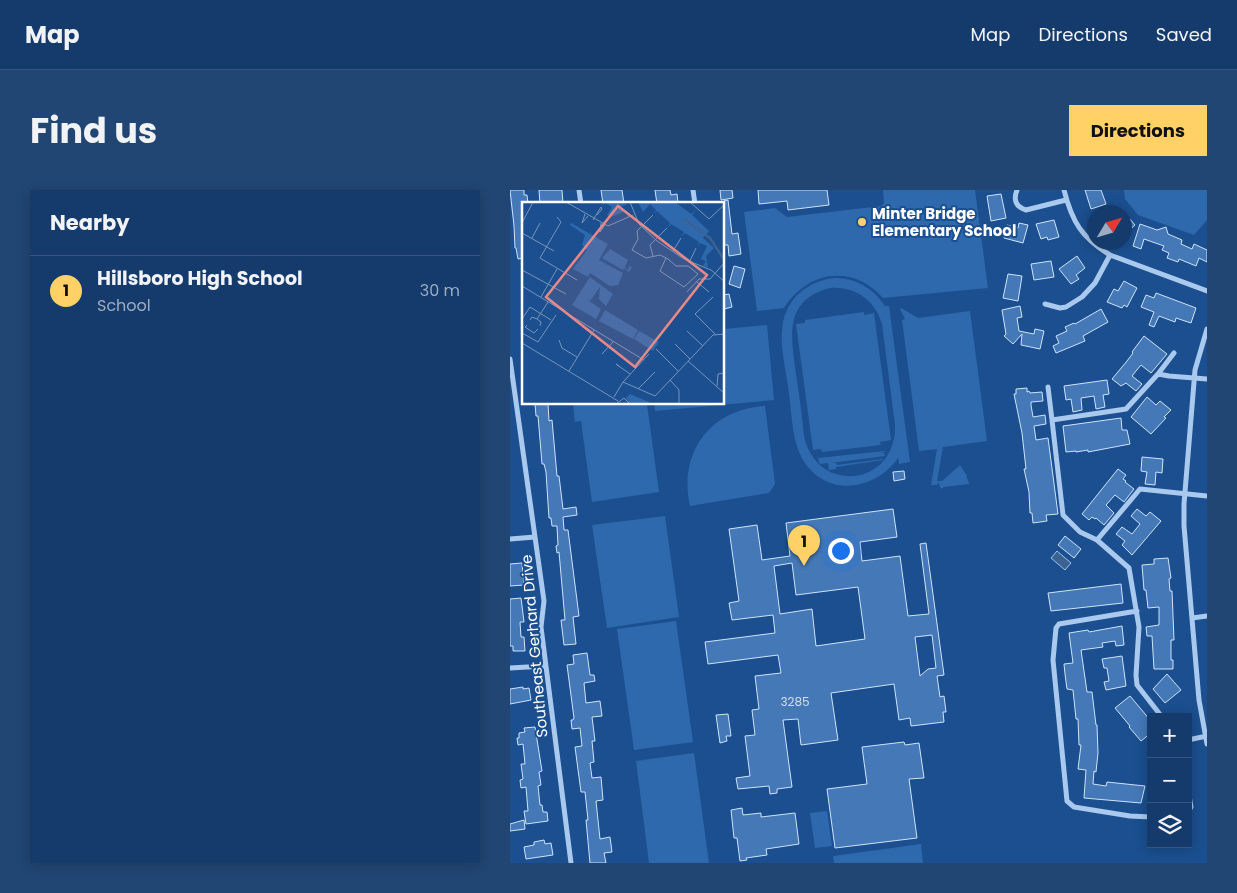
<!DOCTYPE html>
<html lang="en">
<head>
<meta charset="utf-8">
<style>
  :root { --surface:#143b6b; --page:#214673; --text:#f1f3f6; --muted:#9dadc1; --line:#33557e; --accent:#ffd166 }
  body { margin:0; font-family:Poppins,sans-serif; background:var(--page); color:var(--text) }
  .controls { position:absolute; right:15px; bottom:15px; display:grid; overflow:hidden; border-radius:0px; box-shadow:0 2px 12px #0003 }
  .controls button { width:45px; height:45px; display:grid; place-items:center; padding:0; border:0; border-bottom:1px solid var(--line); background:var(--surface); color:var(--text); font:25px sans-serif }
  .compass { position:absolute; left:577px; top:15px; width:45px; height:45px; border-radius:50%; background:var(--surface); box-shadow:0 2px 12px #0003; rotate:52deg }
  .you { position:absolute; left:330px; top:360px; width:18px; height:18px; margin:-12px; border:4px solid #fff; border-radius:50%; background:#1a73e8; box-shadow:0 0 0 8px #1a73e833 }
  .badge { display:grid; place-items:center; width:32px; height:32px; border-radius:50%; background:var(--accent); color:#111; font-size:16px; font-weight:700 }
  .pin { position:absolute; translate:-50% -41px; filter:drop-shadow(0 1px 2px #0008) }
  .pin::after { content:''; position:absolute; top:26px; width:18px; height:15px; background:inherit; clip-path:polygon(0 0,100% 0,50% 100%) }
  .list { margin:0; padding:0; list-style:none }
  h2 { display:flex; justify-content:space-between; align-items:center; height:65px; margin:0; padding:0 20px; font-size:21px }
  h2 small { font-size:16px; font-weight:400; color:var(--muted) }
  .list li { display:grid; grid-template-columns:32px 1fr auto; gap:15px; align-items:center; box-sizing:border-box; height:70px; padding:0 20px; border-top:1px solid var(--line) }
  .list b { display:block; font-size:19px; white-space:nowrap }
  .list p { margin:0; font-size:16px; white-space:nowrap; color:var(--muted) }
  .list em { font-size:16px; font-style:normal; color:var(--muted) }
  .icon { flex:none; width:28px; height:28px; fill:none; stroke:currentColor; stroke-width:2; stroke-linecap:round; stroke-linejoin:round }
  .map { position:relative; flex:none; width:697px; height:673px; overflow:hidden; border-radius:0px }
  header { display:flex; align-items:center; gap:30px; box-sizing:border-box; height:70px; padding:0 25px; background:var(--surface); border-bottom:1px solid var(--line) }
  header strong { font-size:24px }
  nav { display:flex; gap:28px; margin-inline-start:auto; font-size:18px }
  .intro { display:flex; align-items:center; justify-content:space-between; box-sizing:border-box; height:120px; padding:0 30px }
  h1 { margin:0; font-size:35px }
  .button { padding:12px 22px; border-radius:0px; background:var(--accent); color:#111; font-size:18px; font-weight:700 }
  main { display:flex; gap:30px; padding:0 30px }
  aside { flex:1; background:var(--surface); border-radius:0px; box-shadow:0 2px 12px #0003 }
  .map>svg:first-child { display:block }
  .green { fill:#2e69ad; fill-rule:evenodd }
  .water { fill:#3c6290; stroke:#9cc4f0 }
  .building { fill:#4478b7; stroke:#cfe3fa; fill-rule:evenodd }
  .lines { fill:none; stroke-linecap:round; stroke-linejoin:round }
  .minor { stroke:#a9c9ee; stroke-width:5 }
  .poi-dot { fill:#ffd166; stroke:#1b4f8f; stroke-width:2 }
  .labels { text-anchor:middle; dominant-baseline:central; stroke-width:4; stroke-linejoin:round; paint-order:stroke }
  .number-label { font-size:12px; fill:#d0dded }
  .poi-label { font-size:15px; font-weight:bold; fill:#fff; stroke:#1b4f8f; text-anchor:start }
  .street-label { font-size:15px; fill:#fff; stroke:#1b4f8f }
  .inset-river { fill:none; stroke:#3c6290; stroke-width:2.5 }
  .inset-road { fill:none; stroke:#7695bc; stroke-width:1 }
  .view { fill:#e88989; fill-opacity:0.15; stroke:#e88989; stroke-width:2.5 }
  .inset-edge { fill:none; stroke:#fff; stroke-width:2.5 }
</style>
</head>
<body>
<header>
<strong>Map</strong>
<nav><a>Map</a><a>Directions</a><a>Saved</a></nav>
</header>
<div class="intro"><h1>Find us</h1><a class="button">Directions</a></div>
<main>
<aside>
<h2>Nearby<small></small></h2>
<ul class="list">
<li><span class="badge">1</span><div><b>Hillsboro High School</b><p>School</p></div><em>30 m</em></li>
</ul>
</aside>
<div class="map">
<svg width="697" height="673" viewBox="0 0 697 673">
  <rect width="100%" height="100%" fill="#1b4f8f"/>
  <path class="green" d="M373 0H465L478 98 373 108C343 74 298 80 274 118L247 121 234 22 265 18 277 27 371 16 374 13Z
    M614 0H697V30L684 45 628 25 615 9Z
    M324 88C346 88 363 98 375 116H379L400 272 389 274 388 268C365 301 316 308 293 270 282 251 282 225 279 204 277 184 270 159 272 140 274 111 296 91 324 88ZM320 98C345 96 365 110 372 134L385 235C387 296 307 306 294 246 292 225 289 204 286 184 281 147 273 110 320 98Z
    M391 118 408 128 460 121 477 251 433 257 427 291H432L450 275 456 284 459 294 434 297 431 299 428 292 427 295H421L427 259 409 261 392 130 395 129 390 119Z
    M354 122V125L364 123 381 250 370 252 371 255 312 262 311 259 303 260 286 134 295 133V130Z
    M257 135 264 210 145 221 144 214H214V139Z
    M63 214H137L149 302 82 312 71 231 65 232Z
    M255 216 265 294 259 303 180 316C168 263 200 219 255 216Z
    M375 261V262L369 263H374L375 266 321 273H326L327 275 373 269V270L326 277V279L319 280 318 273 310 274 309 272 308 268Z
    M155 326 169 427 97 438 82 335Z
    M166 431 183 552 124 560 107 439Z
    M184 563 199 673H139L126 571Z
    M317 621 322 656 305 658 300 623Z
    M411 654 413 673H324L323 666Z"/>
  <path class="water" d="M547 361 561 373 555 380 541 368Z"/>
  <path class="building" d="M0 0H14V5H17L18 14H14V68L8 69 6 58H5L4 36Z
    M29 0H52L53 14H30Z
    M91 0H112L114 14H93Z
    M145 0H160L161 5 167 4 168 13 147 14Z
    M210 0H222L223 8 211 10Z
    M248 0H317L319 15 278 20 277 11 249 14Z
    M575 0H591L596 14 581 19Z
    M491 4 496 28 481 31 477 6Z
    M218 10 222 44 228 43 231 64 219 66 218 55H214V11Z
    M620 29 625 35 614 45V34Z
    M544 30 549 47 538 50 537 47 531 49 526 34Z
    M509 33 518 35 513 53 494 48 497 35 508 38Z
    M630 34 647 40 656 37 658 44 672 50 671 54 682 59 684 54 697 60V72L689 68 686 76 669 69 668 72 657 68 659 63 652 60 654 56 634 49 631 59 623 56Z
    M567 66 575 78 566 85 569 89 561 94 549 79Z
    M541 71 544 87 524 90 521 74Z
    M224 76 235 79 230 98 219 94Z
    M498 84 512 86 508 111 493 108Z
    M614 91 627 98 617 117 614 115 612 118 597 112 604 99 608 101Z
    M646 103 686 118 681 133 666 128 665 132 649 126 644 137 639 135 644 122 631 117 636 105 644 108Z
    M219 104 222 117 214 119V105Z
    M510 116 512 127 507 128 509 141 524 144 525 139 534 141 530 159 511 155 512 144 503 154 494 146 496 144 492 120Z
    M591 119 598 132 573 146 575 151 546 163 543 156 549 153 546 146 557 141 555 137 564 133 565 134Z
    M634 146 657 164 641 183 631 175 626 181 622 186 632 194 626 201 616 193 611 196 602 189 617 171 623 163 622 162Z
    M597 190 599 204 593 205 595 217 586 219 584 206 571 208 572 220 563 222 561 209 556 210 554 196Z
    M517 198V202L519 201 520 203 532 202 533 211 521 212V215L523 227 535 225 536 234 524 236 526 250 538 248 548 324 536 325 537 331 523 333 522 323H520L519 302 514 279H516L512 243 504 204H506V199Z
    M637 207 646 215 650 211 661 220 654 227 656 228 641 244 621 227Z
    M25 214H38L39 231 42 230 47 286H49L53 319 66 317 67 325 53 327 54 340H58L69 426 63 427 66 454 54 455 51 430H55L49 362 47 363 46 356 48 355 47 336H42L41 328H39L36 282 34 274H32L28 226H26Z
    M611 228 612 240H617L620 254 578 262V260L566 262V261L556 262 553 236Z
    M632 267 653 269 652 283 646 282 645 295 635 294 637 282 631 281Z
    M608 279 616 285 613 289 616 291 615 292 624 299 614 312 605 305 604 306 596 315 604 323 594 335 586 328 585 329 582 327 579 330 572 324Z
    M394 281 395 289 384 291 383 282Z
    M383 319 387 347 350 352 352 371 390 366 398 426 419 424 410 354 416 353 434 485 427 486 430 507 434 506 436 522H433L434 532 401 536 400 528 389 530 384 494 321 503 328 550 291 555 288 529 273 530 282 597 267 599V603L260 604 259 596 228 599 226 588 240 586 235 546 245 545 242 520 249 519 245 486 271 483 268 465 198 474 195 452 265 443 263 425 222 430 219 413 229 411 219 339 247 335 252 370 280 366 276 333ZM282 373 286 405 348 397 355 449 306 456 302 419 270 424 264 376ZM422 445 426 478 418 479 410 486 405 447Z
    M627 319 636 326 640 322 651 331 622 365 612 355 615 351 606 344 612 337 622 344 630 334 621 326Z
    M555 346 571 359 564 368 548 355Z
    M658 368 661 388 659 389 660 401H662L664 450H661V470H663V479H644L642 446H637L636 437 649 435V417L638 418 636 400H634L632 375 644 374V369Z
    M12 373 14 395 0 396V374Z
    M611 394 613 413 541 421 538 403Z
    M11 408 14 432H10L11 447H14L15 461H3V456H0V409Z
    M612 436 614 455 606 456 605 451 592 453 593 457 571 460 577 502H582L586 535H587L588 563 586 582 584 581 583 594 596 596 597 592 635 596 631 613 574 608 576 580 568 579 571 555H569L568 529H566L563 500 557 499 555 484 554 474 563 473 559 443 578 440 579 442Z
    M77 463 80 485H84L85 491 74 493 76 513 90 511 92 526 82 527 85 551H82L84 572 80 573 82 588 91 587 93 610 86 611 90 649 100 647 102 662 94 663 96 673H80L76 630H78L75 602H71L65 557 72 556 70 538 62 539 61 530H63L64 528 57 475 64 474 63 465Z
    M612 466 616 496 596 500 594 492 599 491 597 478H594L592 469Z
    M657 484 671 500 655 513 643 499Z
    M13 497V499L19 498 21 510 0 514V499Z
    M620 506 641 531V543L631 551 619 537 620 536 605 518Z
    M218 524 221 546H216L217 551 210 553 206 525Z
    M25 537 32 581 29 582 31 595 28 596 30 615H32L33 622H37L38 631 16 634 14 621H18L16 597 11 598 10 590 13 589 11 574H15L13 554 8 555 7 548H9V543L15 542 14 538Z
    M394 552 395 555 409 553 414 588 399 589 407 648 325 658 317 599 357 594 352 557Z
    M232 618 233 625 251 623V627L285 623 289 654 256 659 257 665 236 668 237 670 230 671 227 648H224L221 620Z
    M14 630 15 639 0 641V634Z
    M34 650 35 654 41 653 43 665 16 669 14 657 24 655V652Z"/>
  <g class="lines">
    <path class="minor" d="M69 0 71 14
      M183 0 185 14
      M507 0C503 10 506 17 516 20L556 10
      M554 0C562 32 572 48 600 65L697 101
      M535 114 550 118 556 117 572 107 585 93 600 65
      M697 139 685 180 674 314V336L689 510 697 554
      M0 169 25 347 34 411 31 437 61 673
      M648 184 664 163
      M538 197 542 230
      M0 349 25 347
      M587 350 630 299 697 306
      M627 421 549 434 546 438 543 470 557 611 564 617 620 626 641 627
      M682 428 697 426
      M0 478 35 476
      M652 527 627 495 626 485 629 437 619 378 587 350 570 342 553 325 542 230 616 219 648 184 659 186 697 189
      M678 550 697 546
      M678 600 681 617 678 622"/>
  </g>
  <circle class="poi-dot" cx="352" cy="32" r="5"/>
  <g class="labels">
    <g class="number-label">
      <text x="285" y="511">3285</text>
    </g>
    <g class="poi-label">
      <text x="362" y="23">Minter Bridge<tspan x="362" dy="17">Elementary School</tspan></text>
    </g>
    <g class="street-label">
      <text transform="translate(24 456) rotate(-95)">Southeast Gerhard Drive</text>
    </g>
  </g>
  <g transform="translate(12 12)">
    <rect width="202" height="202" fill="#1b4f8f"/>
    <path d="M82 0H95L106 2 100 4 101 10 89 15 85 13 90 5 83 1 80 5ZM116 0H153L169 12 174 8 170 13 187 29 181 36 192 46 184 54 186 65 181 64 184 59 179 57 185 44 178 41 176 45 177 40 163 31 159 35 162 30 149 22 146 25 148 21 135 9 132 12 134 8 128 2 121 10ZM49 21 86 42 77 58 101 71 96 83 88 84 68 71 66 75 51 67 65 48 60 43 63 33 48 23ZM88 47 106 58 103 65 106 69 107 64 110 65 108 69 106 70 102 66 101 68 80 56ZM68 75 91 92 84 104 77 97 78 85 68 99 63 96 79 107 74 117 50 103ZM83 108 116 128 111 137 77 119ZM117 129 137 140 131 149 112 137ZM108 192 127 200V202H108L104 196Z" fill="#2e69ad"/>
    <path class="inset-river" d="M162 17 188 36 201 56"/>
    <path class="inset-road" d="M44 0 86 24 111 13M108 0 117 22 135 39 162 57 189 68 203 80M168 0 187 17 203 2M63 12 60 21 66 14M131 13 115 29 116 37 110 48 124 56 138 53 146 57 154 64H166L176 72 162 85 138 69 144 56M71 18 79 5 80 7 75 13M0 21 11 0M79 21 78 30 83 23M0 31 32 49M10 36 18 21M151 49 159 36M131 54 128 43 145 26M18 56 39 20 35 15M18 56 55 78M167 61 174 46M0 68 44 92M175 80 187 90M0 84 122 158M165 90 177 77H188L203 60M19 95 35 67M191 95 173 112 193 132M0 117 8 105 29 118M15 117 26 100M8 118 10 115 15 117 19 120 18 124M5 123 3 125 12 131 16 127M165 129 181 144M0 131 16 140 34 113M37 138 40 146 55 155M0 141 96 199M153 142 168 157M134 147 156 169M80 152 91 140M166 159 203 192M98 165 94 162 108 172M47 169 72 128M148 178 157 188V202M101 180 127 152M195 184 196 172 203 171M116 187 133 170M92 195 101 180 133 194 191 133 203 132M94 202 102 196 108 202"/>
    <path class="view" d="M96 4 185 73 113 165 24 95Z"/>
    <rect width="202" height="202" class="inset-edge"/>
  </g>
</svg>
<div class="controls">
<button>+</button>
<button>−</button>
<button><svg class="icon" aria-label="layers" viewBox="0 0 24 24"><path d="M12 4l9 5-9 5-9-5zM3 14l9 5 9-5"/></svg></button>
</div>
<svg class="compass" viewBox="-18 -18 36 36"><path d="M0-13l5 13h-10z" fill="#e53935"/><path d="M0 13l5-13h-10z" fill="#9dadc1"/></svg>
<div class="you"></div>
<div class="pin badge" style="left:294px;top:376px">1</div>
</div>
</main>
</body>
</html>
